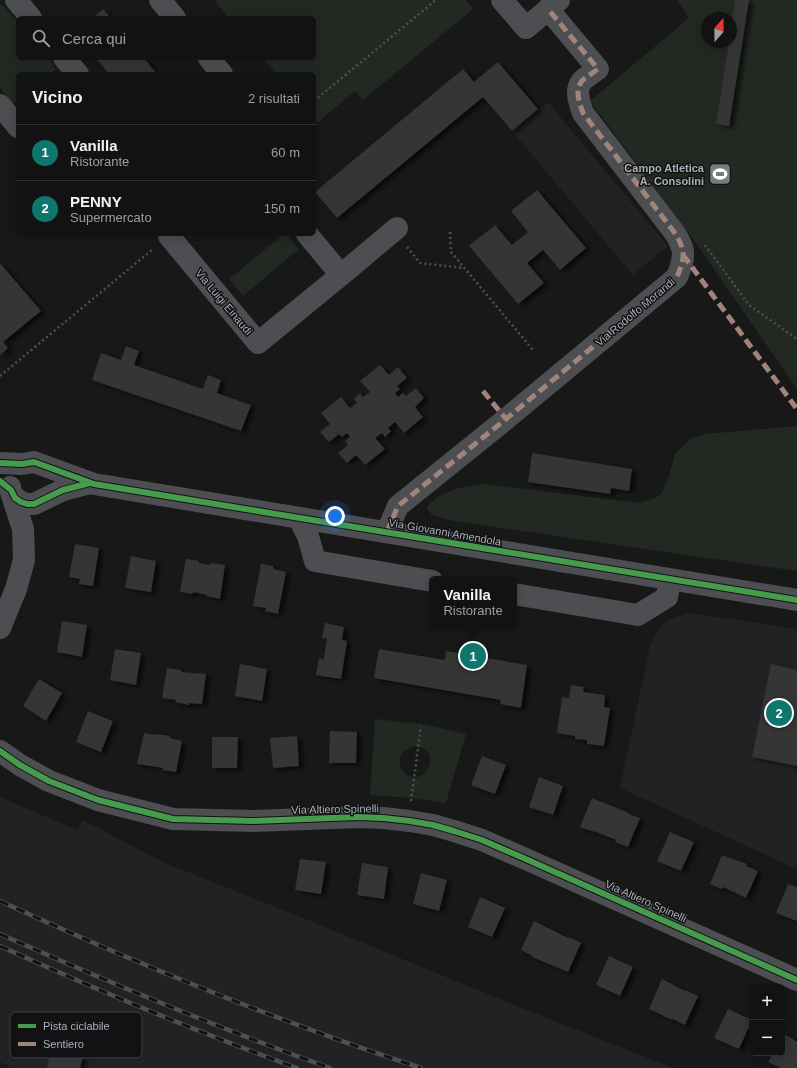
<!DOCTYPE html>
<html lang="it">
<head>
<meta charset="utf-8">
<style>
  :root { --surface:#121212; --page:#1b1b1b; --text:#f1f3f6; --muted:#9c9e9f; --line:#313232; --accent:#0f766e }
  body { margin:0; font-family:Arial,sans-serif; background:var(--page); color:var(--text) }
  .controls { position:absolute; right:12px; bottom:12px; display:grid; overflow:hidden; border-radius:6px; box-shadow:0 2px 10px #0003 }
  .controls button { width:36px; height:36px; display:grid; place-items:center; padding:0; border:0; border-bottom:1px solid var(--line); background:var(--surface); color:var(--text); font:20px sans-serif }
  .compass { position:absolute; left:701px; top:12px; width:36px; height:36px; border-radius:50%; background:var(--surface); box-shadow:0 2px 10px #0003; rotate:20deg }
  .you { position:absolute; left:335px; top:516px; width:14px; height:14px; margin:-10px; border:3px solid #fff; border-radius:50%; background:#1a73e8; box-shadow:0 0 0 6px #1a73e833 }
  .badge { display:grid; place-items:center; width:26px; height:26px; border-radius:50%; background:var(--accent); color:#fff; font-size:13px; font-weight:700 }
  .pin { position:absolute; translate:-50% -50%; border:2px solid #fff; box-shadow:0 1px 4px #0006 }
  .popup { position:absolute; left:429px; top:576px; width:88px; height:52px; box-sizing:border-box; display:grid; place-content:center; border-radius:6px; background:var(--surface); filter:drop-shadow(0 1px 3px #0005); font-size:13px; white-space:nowrap; color:var(--muted) }
  .popup b { font-size:15px; color:var(--text) }
  .popup::after { content:''; position:absolute; left:50%; top:100%; margin-left:-8px; border:8px solid transparent; border-top-color:var(--surface) }
  .list { margin:0; padding:0; list-style:none }
  h2 { display:flex; justify-content:space-between; align-items:center; height:52px; margin:0; padding:0 16px; font-size:17px }
  h2 small { font-size:13px; font-weight:400; color:var(--muted) }
  .list li { display:grid; grid-template-columns:26px 1fr auto; gap:12px; align-items:center; box-sizing:border-box; height:56px; padding:0 16px; border-top:1px solid var(--line) }
  .list b { display:block; font-size:15px; white-space:nowrap }
  .list p { margin:0; font-size:13px; white-space:nowrap; color:var(--muted) }
  .list em { font-size:13px; font-style:normal; color:var(--muted) }
  .icon { flex:none; width:22px; height:22px; fill:none; stroke:currentColor; stroke-width:2; stroke-linecap:round; stroke-linejoin:round }
  .map { position:relative; flex:none; width:797px; height:1068px; overflow:hidden }
  .search { position:absolute; background:var(--surface); box-shadow:0 2px 10px #0003; left:16px; top:16px; width:300px; height:44px; display:flex; align-items:center; gap:10px; box-sizing:border-box; padding:0 14px; border-radius:6px; color:var(--muted); font-size:15px }
  .panel { position:absolute; background:var(--surface); box-shadow:0 2px 10px #0003; left:16px; top:72px; width:300px; height:164px; border-radius:6px }
  .map>svg:first-child { display:block }
  .built { fill:#222224 }
  .green { fill:#222822; fill-rule:evenodd }
  .building { fill:#343435; filter:url(#shadow) }
  .lines { fill:none; stroke-linecap:round; stroke-linejoin:round }
  .path { stroke:#4e4f51; stroke-width:2.5; stroke-dasharray:2 3; stroke-linecap:butt }
  .minor { stroke:#4d4e51; stroke-width:22 }
  .rail-casing { stroke:#4e4f51; stroke-width:4.5 }
  .rail { stroke:#121214; stroke-width:3; stroke-dasharray:9; stroke-linecap:butt }
  .quiet { stroke:#a18479; stroke-width:5; stroke-dasharray:10 5; stroke-linecap:butt }
  .cycleway-casing { stroke:#121214; stroke-width:8 }
  .cycleway { stroke:#469c4c; stroke-width:6 }
  .labels { text-anchor:middle; dominant-baseline:central; stroke-width:3; stroke-linejoin:round; paint-order:stroke }
  .poi-label { font-size:11px; font-weight:bold; fill:#abb0b7; stroke:#121214; text-anchor:end }
  .street-label { font-size:11px; fill:#abb0b7; stroke:#121214 }
  .key { fill:#121214; stroke:#404145; stroke-width:1 }
  .key-label { font-size:11px; fill:#abb0b7 }
</style>
</head>
<body>
<div class="map">
<svg width="797" height="1068" viewBox="0 0 797 1068">
  <defs>
    <filter id="shadow"><feDropShadow dx="4.5" dy="2.5" stdDeviation="2" flood-color="#0009"/></filter>
  </defs>
  <rect width="100%" height="100%" fill="#181818"/>
  <path class="built" d="M548 102 668 246 633 275 512 131Z
    M690 613 797 629V869L620 788 650 646 655 635 661 626 669 620 680 616Z
    M0 797 77 830 83 820 165 863 303 918 512 1004 673 1068H12L0 1062Z"/>
  <path class="green" d="M214 0H466L473 9 363 100 355 91 317 123 314 120V74H276L263 58H314V18H229Z
    M677 0H797V389L698 246 590 101 689 18ZM707 18H731V42H707Z
    M2 4 18 23V58H48L56 69 50 74H18V100L13 104 0 88V5Z
    M284 234H286L299 249 243 296 229 279Z
    M797 426V571L453 521 432 515 428 510 427 507 429 504 439 496 458 488 484 484 639 503 653 499 661 494 669 476 675 454 690 439 705 434Z
    M375 719 421 724 466 734 446 803 411 798 370 795ZM413 746C448 748 422 794 403 771 395 760 402 750 413 746Z"/>
  <path class="building" d="M735 0H749L729 126 716 124 729 42H731V28Z
    M103 9 111 18H92Z
    M96 58H144L157 74H109Z
    M498 62 538 109 512 131 483 97 337 218 315 192 463 69 474 82Z
    M537 190 586 248 560 270 543 250 527 263 544 283 518 304 469 246 495 225 512 245 528 232 511 211Z
    M0 263 41 311 3 342 8 348 0 355Z
    M126 346 139 351 134 365 203 389 208 375 221 380 217 393 251 405 241 431 92 380 101 353 121 360Z
    M380 365 389 375 398 367 407 378 397 386 400 389 395 393 398 397 403 393 406 396 416 388 424 398 415 407 423 417 404 433 395 422 388 428 391 431 385 437 382 433 375 438 385 449 365 465 356 455 347 463 338 453 348 445 345 441 350 437 347 433 342 437 339 434 329 442 320 432 330 424 321 413 341 397 350 408 357 403 354 399 360 393 363 397 370 392 360 381Z
    M532 453 632 469 629 491 611 488 610 494 528 482Z
    M75 544 99 548 93 586 79 584 80 579 69 577Z
    M131 556 156 561 151 592 125 588Z
    M186 559 199 561V563L210 565V563L225 565 220 599 206 596 207 595 193 592V594L180 592Z
    M261 564 274 566 273 569 286 572 278 614 265 611 266 608 253 606Z
    M62 621 87 625 82 657 57 652Z
    M325 623 344 627 342 640 347 641 341 679 316 675 319 658 324 659 327 638H322Z
    M115 649 141 653 136 685 110 680Z
    M379 649 445 660 446 651 527 665 521 708 500 704 501 700 374 678Z
    M240 664 267 669 262 701 235 696Z
    M771 664 797 670V766L752 757Z
    M167 668 181 670V672L206 674 202 704 189 703V705L175 702 176 700 162 698Z
    M39 679 62 693 46 721 23 706Z
    M571 685 584 687 583 692 605 695 604 707 610 708 604 746 587 744V740L575 739V736L557 733 562 697 569 698Z
    M88 711 113 721 101 752 76 742Z
    M330 731 357 732 356 763H329Z
    M144 733 156 735V734L170 736V738L182 741 176 772 162 770 163 768 137 764Z
    M297 736 299 766 273 768 270 738Z
    M212 737H238L237 768H212Z
    M482 756 506 765 495 794 471 785Z
    M539 777 563 786 553 815 529 807Z
    M592 798 629 813V814L640 818 628 847 615 842 616 840 594 831V832L580 827Z
    M670 832 694 842 681 871 657 861Z
    M722 855 747 864 746 866 758 871 746 898 723 887 722 889 710 884Z
    M300 859 326 862 321 894 295 890Z
    M362 863 388 867 384 899 357 895Z
    M421 873 447 880 439 911 413 904Z
    M788 884 797 887V921L776 913Z
    M480 897 505 908 492 937 468 927Z
    M534 921 568 938 569 937 581 943 568 972 532 957 533 956 521 950Z
    M609 956 633 967 620 996 596 985Z
    M662 979 685 991V990L698 996 685 1025 673 1019 672 1020 649 1009Z
    M728 1009 752 1020 739 1049 714 1038Z
    M782 1034 794 1039 793 1040 797 1042V1068H781L768 1062 773 1053H782Z
    M51 1050 83 1057 80 1068H47Z"/>
  <g class="lines">
    <path class="path" d="M314 101 436 0
      M450 232 451 252 533 350
      M705 245 749 305 797 339
      M407 247 420 263 464 268
      M0 376 153 249
      M411 801 421 726"/>
    <path class="minor" d="M16 0 31 18
      M160 0 175 18
      M502 0 526 28 559 0
      M64 58 78 74
      M209 58 222 74
      M0 105 18 127
      M171 234 169 236 258 343 341 275 307 234
      M341 275 397 228
      M0 463 22 464 34 462 94 484 797 600
      M10 487 11 492 15 498 21 502 27 504H34L63 490 90 483
      M299 518 308 536 315 561 432 581
      M387 532 398 506 506 419 677 277C681 267 686 255 681 245 679 239 675 233 671 228L583 113C580 104 574 90 582 81 587 76 593 73 598 69L548 9
      M514 594 638 615 667 597 670 580
      M0 628 16 589 24 560 23 529 11 492
      M0 751 20 765 49 781 98 800 173 819 254 821 358 817 383 818 410 821 433 825 454 831 482 840 528 860 797 980"/>
    <g class="rail-casing">
      <path id="rail" d="M0 901C137 964 277 1021 421 1068
        M0 934C108 982 218 1028 330 1068
        M0 946C97 990 197 1032 297 1068"/>
    </g>
    <use href="#rail" class="rail"/>
    <path class="quiet" d="M683 255 797 409
      M483 391 506 419
      M387 532 398 506 506 419 677 277C681 267 686 255 681 245 679 239 675 233 671 228L583 113C580 104 574 90 582 81 587 76 593 73 598 69L548 9"/>
    <g class="cycleway-casing">
      <path id="cycleway" d="M0 463 22 464 34 462 94 484 797 600
        M0 481 11 490 15 498 21 502 27 504H34L63 490 90 483
        M0 751 20 765 49 781 98 800 173 819 254 821 358 817 383 818 410 821 433 825 454 831 482 840 528 860 797 980"/>
    </g>
    <use href="#cycleway" class="cycleway"/>
  </g>
  <defs>
    <g id="stadium-square" transform="scale(1.15)"><rect x="-9" y="-9" width="18" height="18" rx="4" fill="#787b7f" stroke="#121214"/><path d="M0-5a6.5 5 0 1 0 0 10a6.5 5 0 1 0 0-10ZM-3.5-1.8h7v3.6h-7Z" fill="#fff"/></g>
  </defs>
  <g fill-rule="evenodd">
    <use href="#stadium-square" x="720" y="174"/>
  </g>
  <g class="labels">
    <g class="poi-label">
      <text x="704" y="168">Campo Atletica<tspan x="704" dy="13">A. Consolini</tspan></text>
    </g>
    <g class="street-label">
      <text transform="translate(224 302) rotate(50)">Via Luigi Einaudi</text>
      <text transform="translate(635 312) rotate(-40)">Via Rodolfo Morandi</text>
      <text transform="translate(445 532) rotate(10)">Via Giovanni Amendola</text>
      <text transform="translate(335 809) rotate(-1)">Via Altiero Spinelli</text>
      <text transform="translate(646 901) rotate(24)">Via Altiero Spinelli</text>
    </g>
  </g>
  <rect x="10" y="1012" width="132" height="46" rx="6" class="key"/>
  <rect x="18" y="1024" width="18" height="4" fill="#469c4c"/>
  <rect x="18" y="1042" width="18" height="4" fill="#a18479"/>
  <g class="key-label">
    <text x="43" y="1030">Pista ciclabile</text>
    <text x="43" y="1048">Sentiero</text>
  </g>
</svg>
<div class="controls">
<button>+</button>
<button>−</button>
</div>
<svg class="compass" viewBox="-18 -18 36 36"><path d="M0-13l5 13h-10z" fill="#e53935"/><path d="M0 13l5-13h-10z" fill="#9c9e9f"/></svg>
<div class="you"></div>
<div class="pin badge" style="left:473px;top:656px">1</div>
<div class="popup"><b>Vanilla</b>Ristorante</div>
<div class="pin badge" style="left:779px;top:713px">2</div>
<div class="search"><svg class="icon" aria-label="search" viewBox="0 0 24 24"><circle cx="10" cy="10" r="6"/><path d="M15 15l6 6"/></svg>Cerca qui</div>
<section class="panel">
<h2>Vicino<small>2 risultati</small></h2>
<ul class="list">
<li><span class="badge">1</span><div><b>Vanilla</b><p>Ristorante</p></div><em>60 m</em></li>
<li><span class="badge">2</span><div><b>PENNY</b><p>Supermercato</p></div><em>150 m</em></li>
</ul>
</section>
</div>
</body>
</html>
